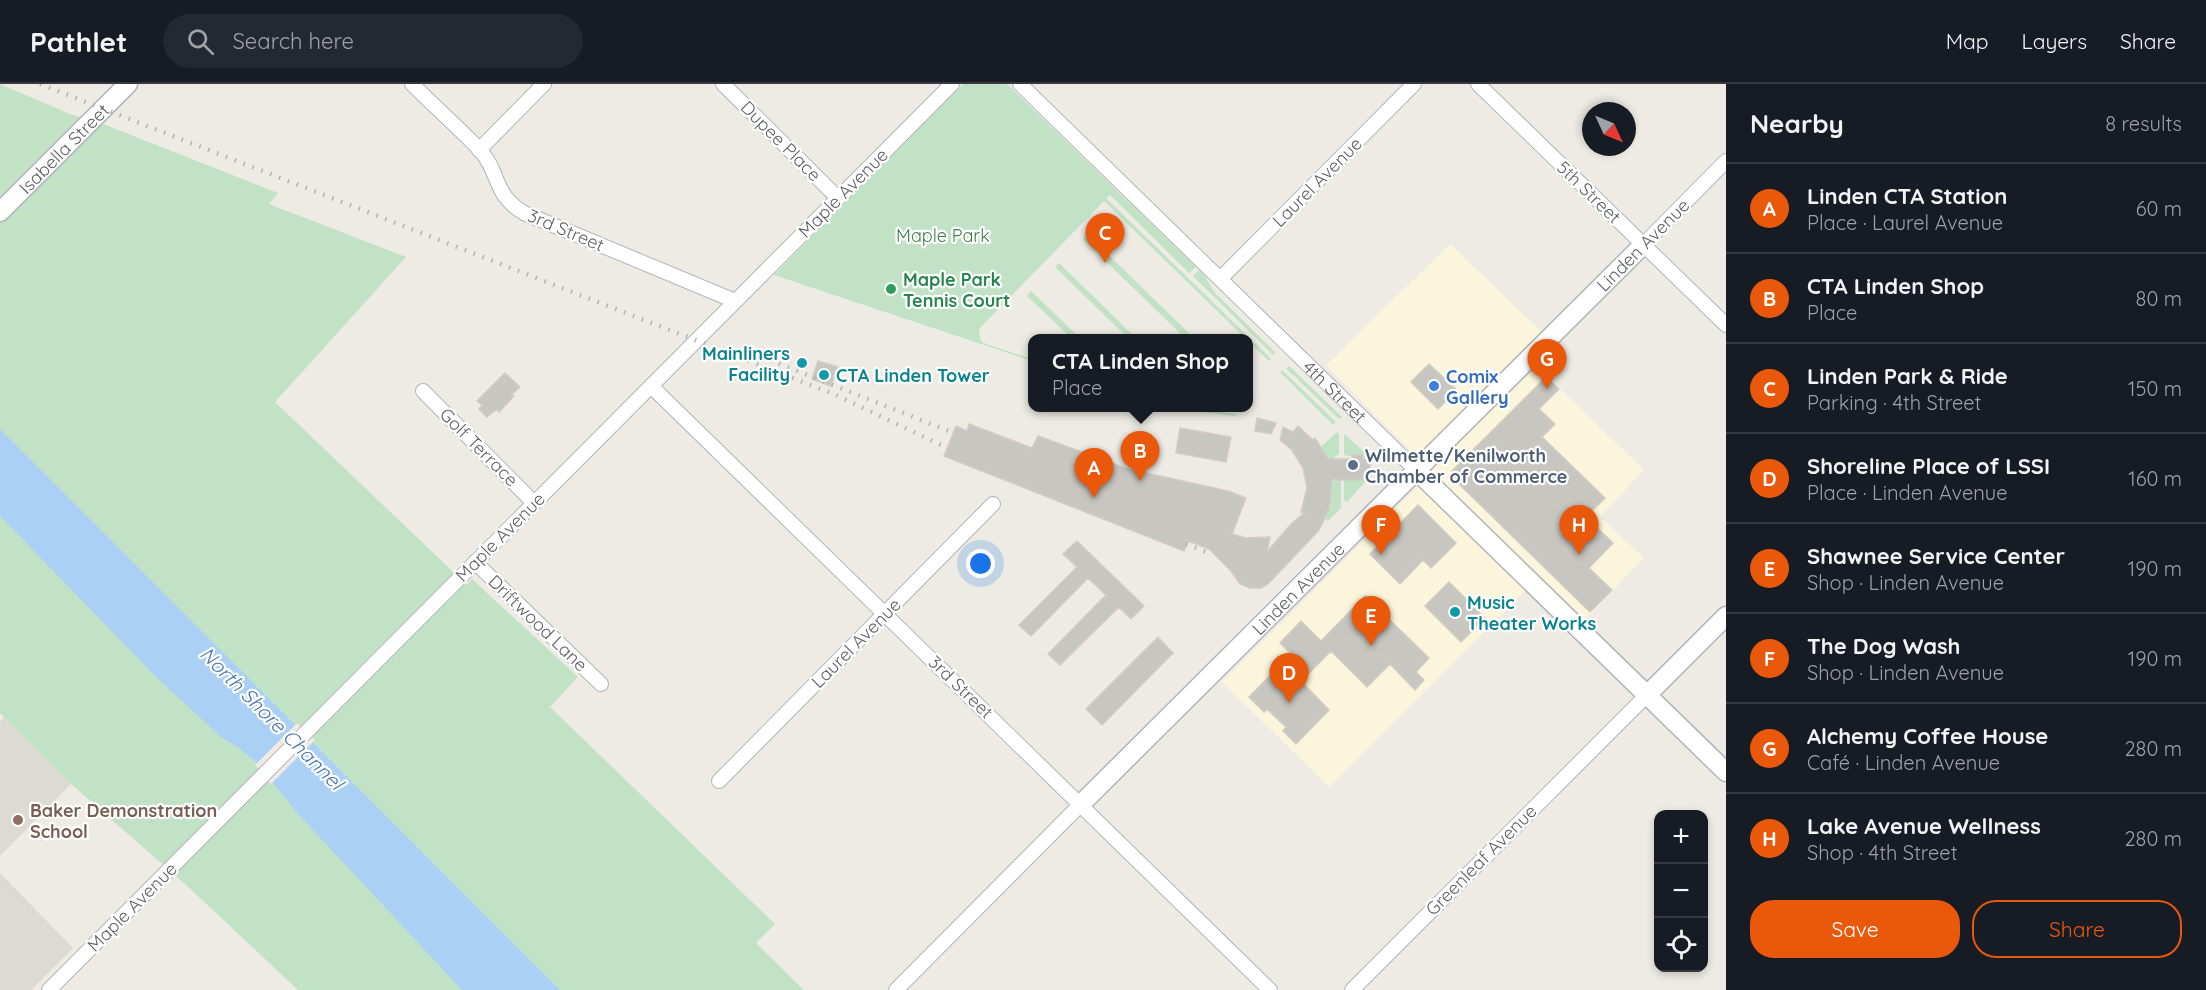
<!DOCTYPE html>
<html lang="en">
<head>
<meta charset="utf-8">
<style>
  :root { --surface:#171b24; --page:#242831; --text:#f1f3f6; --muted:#9ea1a6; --line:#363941; --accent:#ea580c }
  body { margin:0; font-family:Quicksand,sans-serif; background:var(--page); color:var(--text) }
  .controls { position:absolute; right:18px; bottom:18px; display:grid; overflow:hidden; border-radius:12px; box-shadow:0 3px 9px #0003 }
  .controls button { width:54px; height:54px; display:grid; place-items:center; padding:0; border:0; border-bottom:2px solid var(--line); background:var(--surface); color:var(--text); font:30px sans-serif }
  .compass { position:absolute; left:1582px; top:18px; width:54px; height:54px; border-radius:50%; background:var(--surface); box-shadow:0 3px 9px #0003; rotate:134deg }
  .you { position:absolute; left:981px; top:480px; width:21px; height:21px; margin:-15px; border:4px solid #fff; border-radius:50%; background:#1a73e8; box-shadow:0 0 0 9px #1a73e833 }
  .badge { display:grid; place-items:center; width:39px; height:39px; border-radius:50%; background:var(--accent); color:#fff; font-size:20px; font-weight:700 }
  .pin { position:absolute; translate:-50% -50px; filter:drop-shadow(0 2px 3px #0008) }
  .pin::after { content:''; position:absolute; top:32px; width:21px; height:18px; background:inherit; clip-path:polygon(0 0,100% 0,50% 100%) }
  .popup { position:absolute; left:1028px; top:250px; width:225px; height:78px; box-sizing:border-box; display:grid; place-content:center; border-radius:12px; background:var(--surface); filter:drop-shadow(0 2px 4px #0005); font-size:20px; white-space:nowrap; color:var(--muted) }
  .popup b { font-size:22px; color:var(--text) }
  .popup::after { content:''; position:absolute; left:50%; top:100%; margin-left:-12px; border:12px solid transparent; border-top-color:var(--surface) }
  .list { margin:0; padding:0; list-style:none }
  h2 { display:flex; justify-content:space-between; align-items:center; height:78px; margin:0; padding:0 24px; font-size:26px }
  h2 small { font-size:20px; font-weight:400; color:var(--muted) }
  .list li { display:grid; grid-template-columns:39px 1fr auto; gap:18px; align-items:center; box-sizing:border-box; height:90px; padding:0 24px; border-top:2px solid var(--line) }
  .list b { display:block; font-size:22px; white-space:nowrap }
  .list p { margin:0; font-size:20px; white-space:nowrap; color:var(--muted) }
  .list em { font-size:20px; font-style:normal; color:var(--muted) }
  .actions { display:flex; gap:12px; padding:18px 24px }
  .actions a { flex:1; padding:14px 0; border:2px solid var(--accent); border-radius:24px; text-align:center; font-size:21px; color:var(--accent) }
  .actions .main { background:var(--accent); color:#fff }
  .icon { flex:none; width:33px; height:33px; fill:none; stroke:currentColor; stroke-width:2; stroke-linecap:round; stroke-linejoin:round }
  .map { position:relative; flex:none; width:1726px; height:906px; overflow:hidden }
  header { display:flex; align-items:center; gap:36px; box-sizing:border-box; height:84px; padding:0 30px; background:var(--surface); border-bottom:2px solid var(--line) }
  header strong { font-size:28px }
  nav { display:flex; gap:33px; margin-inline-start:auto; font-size:21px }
  .search { width:420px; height:54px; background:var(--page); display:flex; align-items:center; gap:15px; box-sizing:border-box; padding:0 21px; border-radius:33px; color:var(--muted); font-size:22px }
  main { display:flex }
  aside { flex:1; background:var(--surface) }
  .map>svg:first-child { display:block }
  .commercial { fill:#faf5db }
  .education { fill:#dcdad2 }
  .green { fill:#c2e2c5 }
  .water { fill:#aad0f6 }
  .pier { fill:#edebe4 }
  .building { fill:#c8c6c0; stroke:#d1cdc3; stroke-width:1.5 }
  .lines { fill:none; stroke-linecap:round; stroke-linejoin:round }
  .minor-casing { stroke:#b4b5b9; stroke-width:16 }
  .tertiary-casing { stroke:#b4b5b9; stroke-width:21 }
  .minor { stroke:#fff; stroke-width:14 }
  .tertiary { stroke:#fff; stroke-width:18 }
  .rail { stroke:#b2b2b3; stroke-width:4.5; stroke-dasharray:1.5 8; stroke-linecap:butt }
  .leisure-dot { fill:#2e9e5b; stroke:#fff; stroke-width:2 }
  .culture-dot { fill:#0f9aa8; stroke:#fff; stroke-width:2 }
  .shop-dot { fill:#3f7fe0; stroke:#fff; stroke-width:2 }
  .service-dot { fill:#5c6f8a; stroke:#fff; stroke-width:2 }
  .education-dot { fill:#8d6e63; stroke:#fff; stroke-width:2 }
  .labels { text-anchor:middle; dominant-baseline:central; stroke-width:4.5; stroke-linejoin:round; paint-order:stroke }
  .street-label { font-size:18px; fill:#5c5e62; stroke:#fff }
  .park-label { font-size:18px; fill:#3d8045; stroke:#fff }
  .leisure-label { font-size:18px; font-weight:bold; fill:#27864d; stroke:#fff; text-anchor:start }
  .culture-label { font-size:18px; font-weight:bold; fill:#0d838f; stroke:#fff; text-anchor:start }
  .shop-label { font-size:18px; font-weight:bold; fill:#366cbe; stroke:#fff; text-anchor:start }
  .service-label { font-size:18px; font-weight:bold; fill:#4e5e75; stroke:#fff; text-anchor:start }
  .education-label { font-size:18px; font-weight:bold; fill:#785e54; stroke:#fff; text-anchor:start }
  .water-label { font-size:20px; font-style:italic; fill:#4d76ae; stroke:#fff }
</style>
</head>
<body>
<header>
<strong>Pathlet</strong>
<div class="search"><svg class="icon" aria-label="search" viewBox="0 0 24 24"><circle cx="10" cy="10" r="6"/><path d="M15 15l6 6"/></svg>Search here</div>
<nav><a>Map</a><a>Layers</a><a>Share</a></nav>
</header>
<main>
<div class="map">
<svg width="1726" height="906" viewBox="0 0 1726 906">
  <rect width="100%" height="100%" fill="#edebe4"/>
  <path class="commercial" d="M1450 160 1548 254 1528 274 1644 386 1600 433 1644 474 1579 542 1533 499 1329 703 1222 598 1432 388 1326 281Z"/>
  <path class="education" d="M4 633 71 700 0 772V638Z
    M0 789 73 864 31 906H0Z"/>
  <path class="green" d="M0 0 70 30 103 40 278 109 269 120 406 173 275 318 467 501 472 495 578 593 550 623 775 840 756 859 804 906H298L185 800 71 700 0 629Z
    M963 0H1007L1196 183 1189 189 1110 111 1106 114 1271 275 1269 277 1248 257V255L1245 254 1104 117 979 245 980 255 983 259 1032 275V277L774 191Z
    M1087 150 1194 254H1185L1083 155Z
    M1059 179 1136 254H1128L1055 183Z
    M1199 186 1204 191 1215 209 1275 268 1273 271 1193 192Z
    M1031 207 1080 254H1071L1027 212Z
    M1289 282 1342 333 1339 335 1286 284Z
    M1282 286 1336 338 1333 341 1280 288Z
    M1171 324H1187L1237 330 1236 332Z
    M1337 348 1339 350V370L1328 378 1321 363Z
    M1344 350 1368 371 1365 375 1363 371 1346 372 1344 370Z
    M1330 387 1341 395V424L1328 437 1325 435 1331 413Z
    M1344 392 1351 396H1363L1365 392 1368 395 1347 418 1344 416Z"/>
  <path class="water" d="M0 345 560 906H462L299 731 256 678 239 664 221 653 155 592 0 432Z"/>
  <path class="pier" d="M297 639 315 656 271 700 255 681Z"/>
  <path class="building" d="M818 277 838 283 831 302 812 295Z
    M1429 280 1457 306 1438 325 1411 298Z
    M505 289 520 303 512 310 514 312 499 328 497 325 487 333 479 325 482 321 477 317Z
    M1546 293 1559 305 1539 325 1555 340 1542 353 1605 414 1586 433 1613 459 1589 484 1612 506 1590 528 1454 395 1452 387Z
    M1257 334 1276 339 1271 350 1255 347Z
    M969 340 1032 364 1038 352 1128 385 1228 407 1246 414 1232 450 1246 454 1270 453 1267 468 1291 440 1304 429 1301 428 1307 404 1303 384 1292 366 1280 356 1283 343 1293 348 1298 342 1313 356 1315 354 1328 375H1352V371H1363V375H1370V392H1364V396H1332L1329 425 1319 446 1268 500 1261 504H1250L1240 500 1231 487 1209 465 1188 457 1184 467 944 372 956 342 967 347Z
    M1180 344 1231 353 1226 378 1176 369Z
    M1418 421 1456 459 1431 484 1423 476 1400 500 1370 470Z
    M1077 457 1144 522 1131 535 1119 523 1060 581 1048 570 1106 511 1088 494 1031 552 1019 541 1077 483 1063 470Z
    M1449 498 1485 534 1461 558 1425 522Z
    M1365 512 1429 574 1416 588 1424 596 1415 606 1390 580 1367 603 1331 567 1301 597 1329 626 1296 660 1283 647 1286 643 1267 625 1264 628 1249 613 1291 570 1280 559 1301 537 1321 557Z
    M1158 553 1173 569 1102 641 1086 625Z"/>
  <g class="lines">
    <g class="minor-casing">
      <g id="minor">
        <path d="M412 0C434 22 458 43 479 65 501 89 492 110 524 129L735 217"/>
        <path d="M723 0 838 114"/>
        <path id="s1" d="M1020 0 1417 387"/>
        <path d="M1478 0 1726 241"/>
        <path d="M479 66 544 0"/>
        <path d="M1643 161 1726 77"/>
        <path d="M1220 195 1414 0"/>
        <path d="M651 302 1270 906"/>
        <path d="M423 307 534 419"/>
        <path d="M475 478 601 600"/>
        <path d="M719 697 993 420"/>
        <path d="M49 906 952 0"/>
        <path d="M896 906 1081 720"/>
        <path d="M1352 906 1647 611"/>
      </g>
    </g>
    <g class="tertiary-casing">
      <g id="tertiary">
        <path id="s2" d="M0 128 128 0"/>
        <path d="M1417 387 1726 688"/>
        <path d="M1647 611 1726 532"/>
        <path id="s3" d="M1081 720 1643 161"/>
      </g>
    </g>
    <use href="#minor" class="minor"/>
    <use href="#tertiary" class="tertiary"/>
    <path class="rail" d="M40 0 836 311 947 364
      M770 276 954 349
      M1186 460 1209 469"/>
  </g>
  <circle class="leisure-dot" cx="891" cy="205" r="6"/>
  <g class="culture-dot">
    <circle cx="802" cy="279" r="6"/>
    <circle cx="824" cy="291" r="6"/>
    <circle cx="1455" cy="528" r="6"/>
  </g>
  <circle class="shop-dot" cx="1434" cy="302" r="6"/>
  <circle class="service-dot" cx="1353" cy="381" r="6"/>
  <circle class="education-dot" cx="18" cy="736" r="6"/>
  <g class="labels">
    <g class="street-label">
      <text transform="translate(781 57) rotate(45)">Dupee Place</text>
      <text stroke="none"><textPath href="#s2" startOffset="90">Isabella Street</textPath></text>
      <text transform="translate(1317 98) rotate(-45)">Laurel Avenue</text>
      <text transform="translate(1589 108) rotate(44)">5th Street</text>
      <text transform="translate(843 109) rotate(-45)">Maple Avenue</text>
      <text transform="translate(566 146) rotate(23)">3rd Street</text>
      <text transform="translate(1643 161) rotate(-45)">Linden Avenue</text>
      <text stroke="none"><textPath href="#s1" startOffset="440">4th Street</textPath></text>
      <text transform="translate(479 363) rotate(45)">Golf Terrace</text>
      <text transform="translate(500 453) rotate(-45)">Maple Avenue</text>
      <text stroke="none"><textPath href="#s3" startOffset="306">Linden Avenue</textPath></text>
      <text transform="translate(538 539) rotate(44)">Driftwood Lane</text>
      <text transform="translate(856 559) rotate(-45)">Laurel Avenue</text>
      <text transform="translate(961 603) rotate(44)">3rd Street</text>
      <text transform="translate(1481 776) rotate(-45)">Greenleaf Avenue</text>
      <text transform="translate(132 823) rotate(-45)">Maple Avenue</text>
    </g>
    <g class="park-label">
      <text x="943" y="151">Maple Park</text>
    </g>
    <g class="leisure-label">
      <text x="903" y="195">Maple Park<tspan x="903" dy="21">Tennis Court</tspan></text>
    </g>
    <g class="culture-label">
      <text x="790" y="269" text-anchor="end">Mainliners<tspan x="790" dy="21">Facility</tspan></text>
      <text x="836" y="291">CTA Linden Tower</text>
      <text x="1467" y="518">Music<tspan x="1467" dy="21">Theater Works</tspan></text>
    </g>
    <g class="shop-label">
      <text x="1446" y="292">Comix<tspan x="1446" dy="21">Gallery</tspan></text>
    </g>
    <g class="service-label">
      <text x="1365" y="371">Wilmette/Kenilworth<tspan x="1365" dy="21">Chamber of Commerce</tspan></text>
    </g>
    <g class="education-label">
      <text x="30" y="726">Baker Demonstration<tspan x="30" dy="21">School</tspan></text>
    </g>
    <g class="water-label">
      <text transform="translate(272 634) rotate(45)">North Shore Channel</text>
    </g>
  </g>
</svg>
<div class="controls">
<button>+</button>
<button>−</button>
<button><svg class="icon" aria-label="locate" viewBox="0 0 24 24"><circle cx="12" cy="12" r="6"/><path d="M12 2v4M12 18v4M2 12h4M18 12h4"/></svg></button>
</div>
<svg class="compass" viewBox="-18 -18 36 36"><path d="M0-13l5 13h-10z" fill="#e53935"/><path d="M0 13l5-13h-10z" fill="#9ea1a6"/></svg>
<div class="you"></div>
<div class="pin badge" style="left:1094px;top:414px">A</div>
<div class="pin badge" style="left:1140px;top:397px">B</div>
<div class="popup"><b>CTA Linden Shop</b>Place</div>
<div class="pin badge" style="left:1105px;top:179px">C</div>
<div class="pin badge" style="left:1289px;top:619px">D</div>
<div class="pin badge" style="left:1371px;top:562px">E</div>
<div class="pin badge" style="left:1381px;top:471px">F</div>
<div class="pin badge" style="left:1547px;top:305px">G</div>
<div class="pin badge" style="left:1579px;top:471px">H</div>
</div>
<aside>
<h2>Nearby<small>8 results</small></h2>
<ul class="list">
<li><span class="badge">A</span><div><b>Linden CTA Station</b><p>Place · Laurel Avenue</p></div><em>60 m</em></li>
<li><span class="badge">B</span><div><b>CTA Linden Shop</b><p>Place</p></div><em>80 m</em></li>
<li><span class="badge">C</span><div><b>Linden Park &amp; Ride</b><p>Parking · 4th Street</p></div><em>150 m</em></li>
<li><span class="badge">D</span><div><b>Shoreline Place of LSSI</b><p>Place · Linden Avenue</p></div><em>160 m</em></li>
<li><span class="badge">E</span><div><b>Shawnee Service Center</b><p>Shop · Linden Avenue</p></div><em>190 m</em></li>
<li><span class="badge">F</span><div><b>The Dog Wash</b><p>Shop · Linden Avenue</p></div><em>190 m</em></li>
<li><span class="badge">G</span><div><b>Alchemy Coffee House</b><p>Café · Linden Avenue</p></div><em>280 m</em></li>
<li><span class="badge">H</span><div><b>Lake Avenue Wellness</b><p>Shop · 4th Street</p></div><em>280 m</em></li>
</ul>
<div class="actions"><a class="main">Save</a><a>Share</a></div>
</aside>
</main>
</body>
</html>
